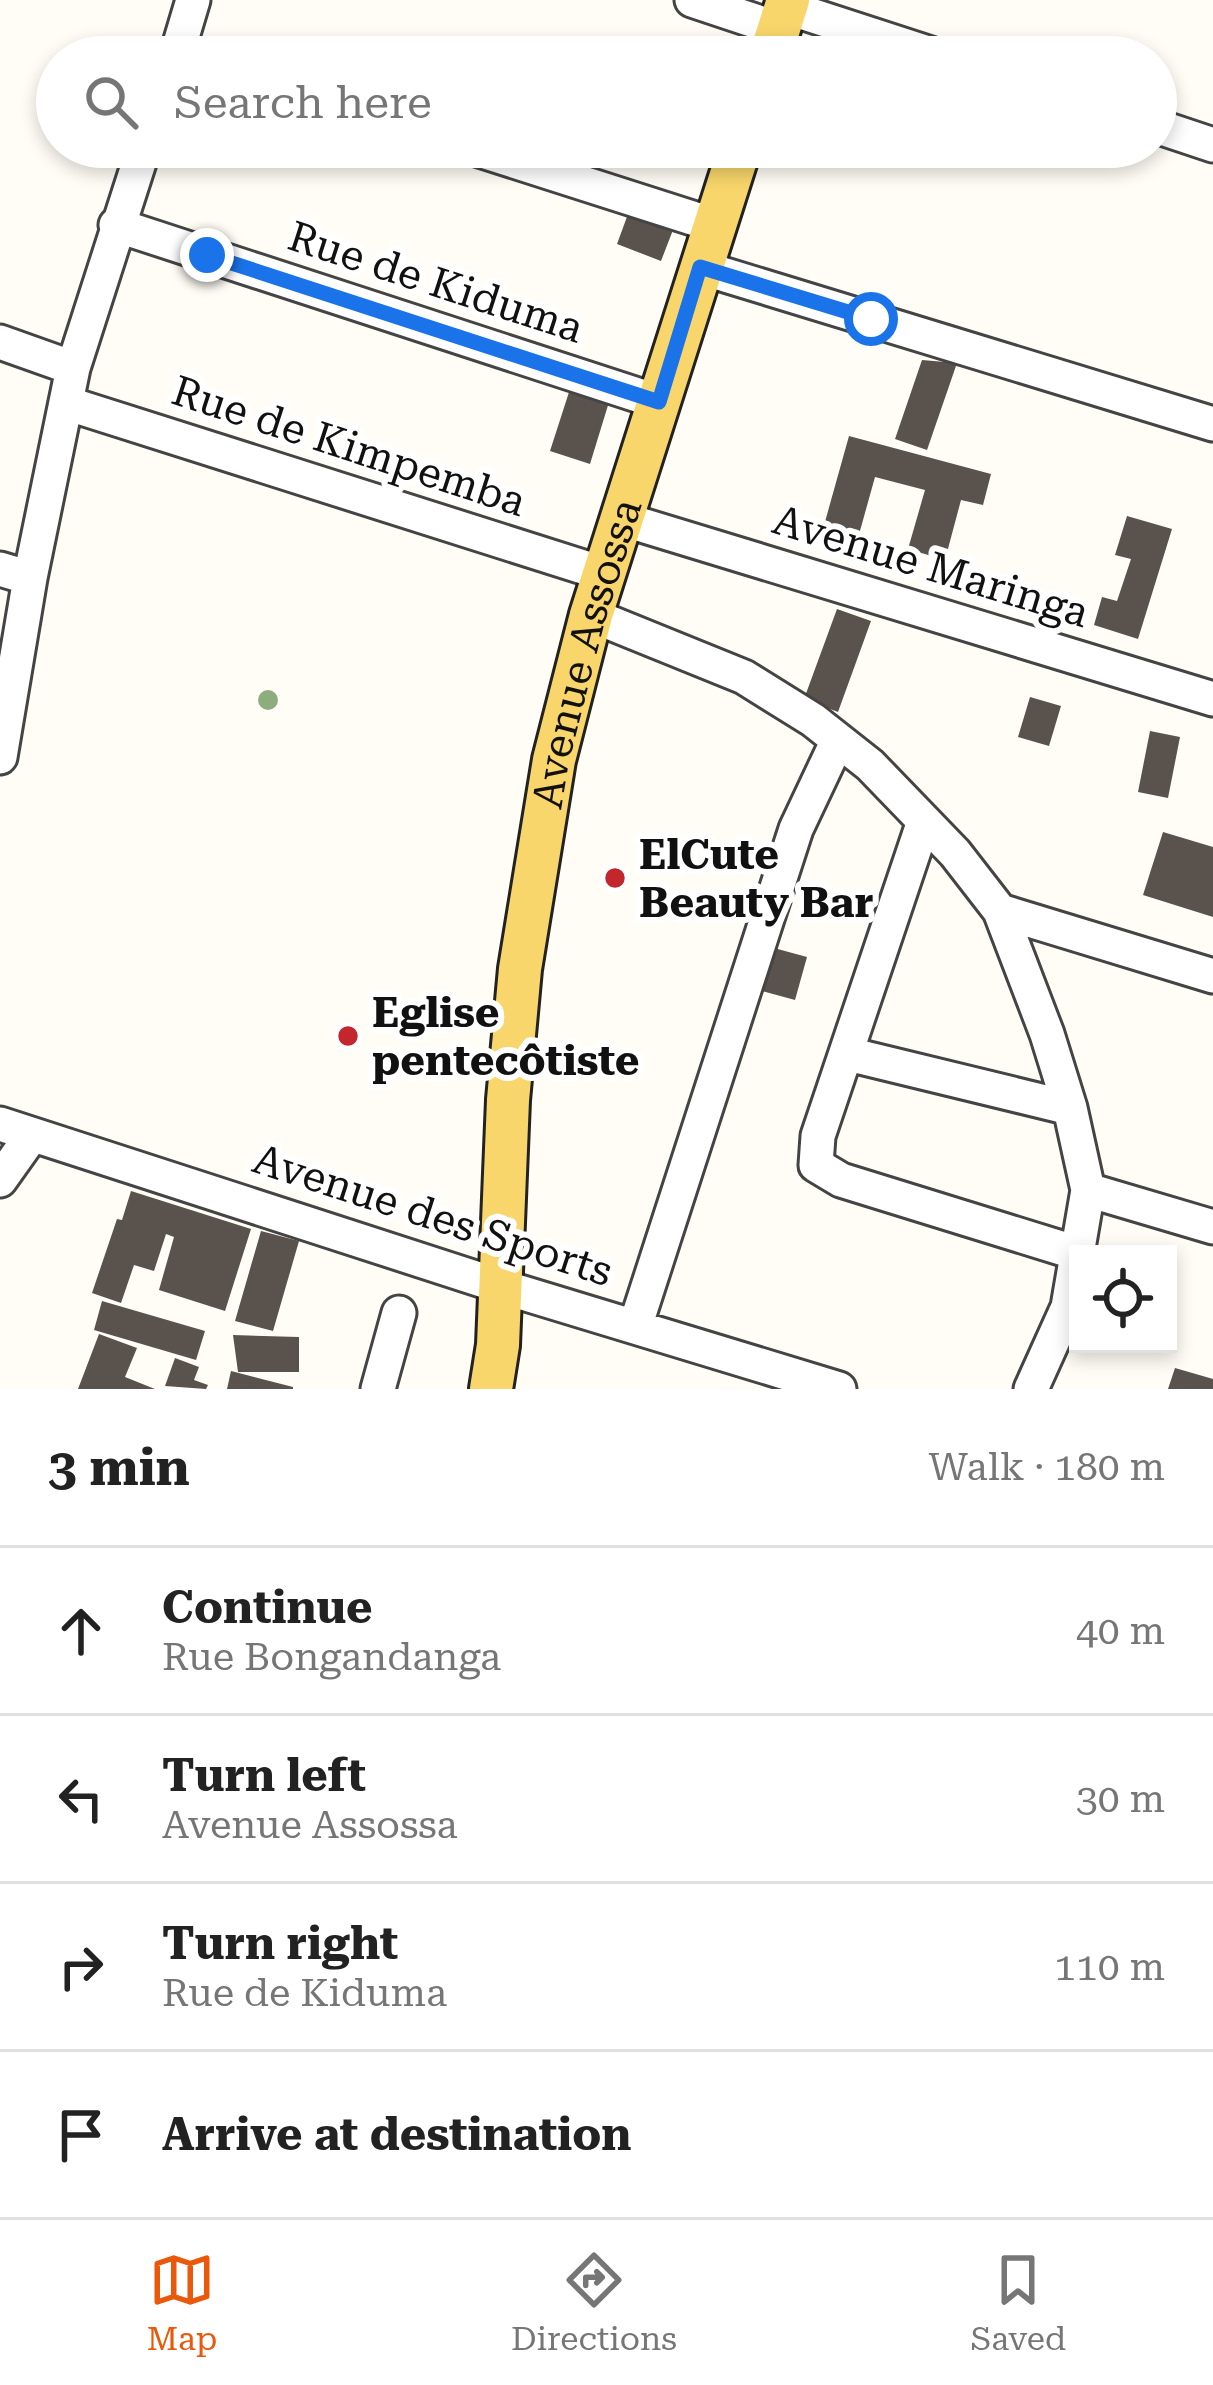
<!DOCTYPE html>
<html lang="en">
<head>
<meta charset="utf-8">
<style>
  :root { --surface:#fff; --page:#f6f6f6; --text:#222; --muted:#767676; --line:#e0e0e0; --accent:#ea580c }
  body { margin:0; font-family:"Roboto Serif",serif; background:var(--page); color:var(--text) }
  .controls { position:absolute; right:36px; bottom:36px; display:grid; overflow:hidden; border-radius:0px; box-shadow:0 6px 18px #0003 }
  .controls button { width:108px; height:108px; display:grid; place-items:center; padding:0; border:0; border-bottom:3px solid var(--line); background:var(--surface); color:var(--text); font:60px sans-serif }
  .stop { position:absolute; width:36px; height:36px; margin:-27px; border:9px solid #1a73e8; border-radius:50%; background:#fff }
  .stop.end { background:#1a73e8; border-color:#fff; box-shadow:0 3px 12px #0008 }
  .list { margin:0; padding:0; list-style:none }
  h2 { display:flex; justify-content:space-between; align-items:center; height:156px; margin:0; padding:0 48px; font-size:51px }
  h2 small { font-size:39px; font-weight:400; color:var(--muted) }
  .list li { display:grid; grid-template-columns:78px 1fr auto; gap:36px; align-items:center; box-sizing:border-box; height:168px; padding:0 48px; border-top:3px solid var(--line) }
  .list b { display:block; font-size:45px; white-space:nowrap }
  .list p { margin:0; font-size:39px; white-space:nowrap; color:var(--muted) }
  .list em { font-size:39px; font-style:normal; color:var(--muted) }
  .icon { flex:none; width:66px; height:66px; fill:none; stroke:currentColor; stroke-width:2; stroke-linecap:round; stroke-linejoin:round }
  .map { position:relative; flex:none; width:1213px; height:1389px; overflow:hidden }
  .search { position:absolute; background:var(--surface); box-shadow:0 6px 18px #0003; left:36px; right:36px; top:36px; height:132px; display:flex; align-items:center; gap:30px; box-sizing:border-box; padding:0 42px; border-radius:66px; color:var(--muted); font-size:45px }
  .sheet { height:828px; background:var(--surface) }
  nav { display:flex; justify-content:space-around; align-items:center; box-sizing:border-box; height:168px; border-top:3px solid var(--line); background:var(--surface); font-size:33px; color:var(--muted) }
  nav a { display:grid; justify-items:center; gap:6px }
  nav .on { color:var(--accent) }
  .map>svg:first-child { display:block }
  .building { fill:#5a524d }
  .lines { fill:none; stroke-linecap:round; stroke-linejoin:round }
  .minor-casing { stroke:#444; stroke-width:39 }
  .major-casing { stroke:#222; stroke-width:48 }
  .minor { stroke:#fff; stroke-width:33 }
  .major { stroke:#f9d66b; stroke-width:42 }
  .tree { fill:#8dad7f }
  .route { stroke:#1a73e8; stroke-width:15 }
  .poi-dot { fill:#c4262e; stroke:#fff; stroke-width:4.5 }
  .labels { text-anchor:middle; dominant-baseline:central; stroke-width:12; stroke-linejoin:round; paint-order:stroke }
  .street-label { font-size:42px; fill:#111; stroke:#fff }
  .poi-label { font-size:42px; font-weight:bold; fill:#111; stroke:#fff; text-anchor:start }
</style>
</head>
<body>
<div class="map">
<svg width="1213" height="1389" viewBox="0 0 1213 1389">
  <rect width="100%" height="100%" fill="#fffdf5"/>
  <path class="building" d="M628 214 673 230 661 261 617 244Z
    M922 360 957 363 927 450 895 439Z
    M570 389 609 402 590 464 550 451Z
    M849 436 991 474 983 505 961 500 945 560 908 549 925 490 875 477 858 538 823 529Z
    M1127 516 1172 529 1138 639 1094 625 1102 597 1117 601 1131 559 1115 555Z
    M837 609 871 621 838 712 804 699Z
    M1030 697 1061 706 1049 746 1018 737Z
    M1150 731 1180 737 1168 798 1138 792Z
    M1163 832 1213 847V917L1143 895Z
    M763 945 807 957 795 1000 751 988Z
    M131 1191 251 1229 225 1311 159 1290 174 1237 166 1234 154 1271 134 1265 121 1303 92 1293 117 1219 122 1220Z
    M261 1231 299 1241 273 1331 235 1321Z
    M102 1301 205 1331 196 1360 94 1330Z
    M99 1334 137 1348 125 1377 155 1389H78Z
    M233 1335 299 1337V1372H238Z
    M175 1358 199 1367 194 1380 208 1385 206 1389 165 1386Z
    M1175 1368 1213 1379V1389H1168Z
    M231 1371 293 1387V1389H227Z"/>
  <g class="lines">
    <g class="minor-casing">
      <path id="minor" d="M692 0 779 29
        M786 7 940 57
        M176 57 193 0
        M1156 126 1213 145
        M470 147 714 225
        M116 225 659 402
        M699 267 1213 424
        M0 342 73 368
        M66 403 605 574
        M622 519 1213 699
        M0 569 30 578
        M591 615 744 677 813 720 870 765 955 853 1000 911 1047 1034 1070 1108 1088 1190 1068 1307 1031 1389
        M0 757 30 578 73 368 144 147
        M924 821 818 1136 816 1165 841 1180 1077 1253
        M1000 911 1213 976
        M848 1054 1070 1108
        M0 1124 500 1286 839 1389
        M0 1180 32 1135
        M1088 1190 1213 1227
        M635 1327 796 829 838 740
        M378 1389 399 1313"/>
    </g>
    <g class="major-casing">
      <g id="major">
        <path d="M770 57 788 0"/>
        <path id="s1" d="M491 1389 498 1345 508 1100 520 969 554 760 591 615 740 147"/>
      </g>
    </g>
    <use href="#minor" class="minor"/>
    <use href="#major" class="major"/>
  </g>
  <circle class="tree" cx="268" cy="700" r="10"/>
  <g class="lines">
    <path class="route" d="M207 255 659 402 700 267 871 319"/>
  </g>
  <g class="poi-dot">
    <circle cx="615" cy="878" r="12"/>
    <circle cx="348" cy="1036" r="12"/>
  </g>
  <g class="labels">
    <g class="street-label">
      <text transform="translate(436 282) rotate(18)">Rue de Kiduma</text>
      <text transform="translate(349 446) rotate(18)">Rue de Kimpemba</text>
      <text transform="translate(931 566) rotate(17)">Avenue Maringa</text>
      <text stroke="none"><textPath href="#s1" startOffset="744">Avenue Assossa</textPath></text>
      <text transform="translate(433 1215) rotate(18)">Avenue des Sports</text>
    </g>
    <g class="poi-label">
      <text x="639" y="854">ElCute<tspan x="639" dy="48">Beauty Bar</tspan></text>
      <text x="372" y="1012">Eglise<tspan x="372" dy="48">pentecôtiste</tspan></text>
    </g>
  </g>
</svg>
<div class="controls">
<button><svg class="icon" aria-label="locate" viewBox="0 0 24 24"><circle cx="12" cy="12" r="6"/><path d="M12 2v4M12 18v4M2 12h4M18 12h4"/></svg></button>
</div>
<div class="stop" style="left:871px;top:319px"></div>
<div class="stop end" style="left:207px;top:255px"></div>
<div class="search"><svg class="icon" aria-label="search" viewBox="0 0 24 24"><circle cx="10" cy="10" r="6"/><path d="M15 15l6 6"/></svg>Search here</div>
</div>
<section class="sheet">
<h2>3 min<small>Walk · 180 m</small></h2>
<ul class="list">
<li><svg class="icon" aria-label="ahead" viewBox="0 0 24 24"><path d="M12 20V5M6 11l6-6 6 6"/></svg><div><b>Continue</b><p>Rue Bongandanga</p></div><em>40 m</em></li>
<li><svg class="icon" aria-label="left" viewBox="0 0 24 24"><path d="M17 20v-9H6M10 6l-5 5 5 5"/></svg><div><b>Turn left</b><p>Avenue Assossa</p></div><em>30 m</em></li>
<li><svg class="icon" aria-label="right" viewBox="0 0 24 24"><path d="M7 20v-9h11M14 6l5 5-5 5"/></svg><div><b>Turn right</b><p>Rue de Kiduma</p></div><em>110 m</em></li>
<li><svg class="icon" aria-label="arrive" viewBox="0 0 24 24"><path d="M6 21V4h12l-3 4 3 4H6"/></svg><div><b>Arrive at destination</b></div></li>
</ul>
</section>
<nav>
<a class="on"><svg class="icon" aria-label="map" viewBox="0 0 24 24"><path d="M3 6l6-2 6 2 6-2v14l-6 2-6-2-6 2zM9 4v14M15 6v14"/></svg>Map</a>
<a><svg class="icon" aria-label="directions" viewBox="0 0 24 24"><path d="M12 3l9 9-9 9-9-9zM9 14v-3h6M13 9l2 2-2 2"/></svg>Directions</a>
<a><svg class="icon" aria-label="saved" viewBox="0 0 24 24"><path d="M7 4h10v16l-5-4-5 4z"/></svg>Saved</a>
</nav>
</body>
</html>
